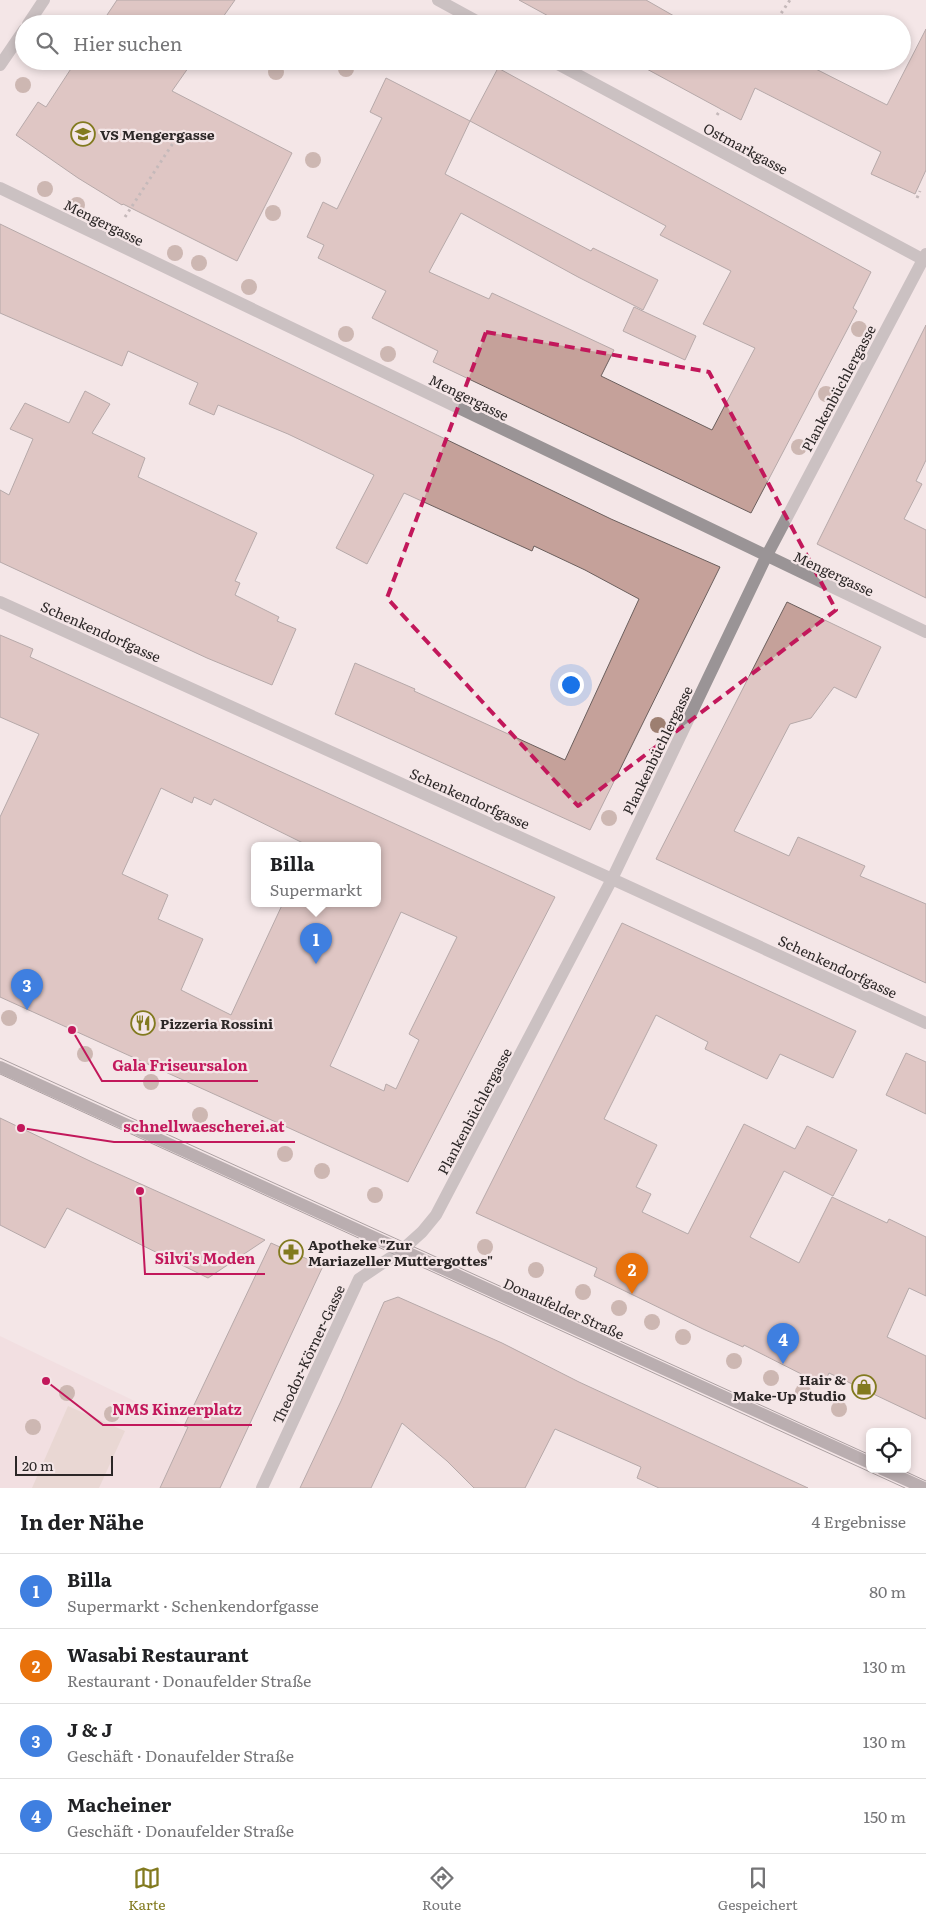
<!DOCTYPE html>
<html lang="de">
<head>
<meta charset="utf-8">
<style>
  :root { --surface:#fff; --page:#f2f2f2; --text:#202124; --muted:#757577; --line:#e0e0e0; --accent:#827a1f }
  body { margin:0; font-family:Literata,serif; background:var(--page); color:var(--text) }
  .controls { position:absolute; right:15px; bottom:15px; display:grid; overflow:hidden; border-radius:8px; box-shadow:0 2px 8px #0003 }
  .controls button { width:45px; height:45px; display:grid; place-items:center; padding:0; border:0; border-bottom:1px solid var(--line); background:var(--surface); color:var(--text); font:25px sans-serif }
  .scale { position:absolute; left:15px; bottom:12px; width:98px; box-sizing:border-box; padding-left:5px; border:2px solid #2c2727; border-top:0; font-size:14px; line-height:18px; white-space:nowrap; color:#2c2727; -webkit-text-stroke:4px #f4e6e7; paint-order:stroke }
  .you { position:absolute; left:570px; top:684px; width:18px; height:18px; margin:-12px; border:4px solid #fff; border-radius:50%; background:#1a73e8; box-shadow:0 0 0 8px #1a73e833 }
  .badge { display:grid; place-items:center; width:32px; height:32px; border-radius:50%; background:var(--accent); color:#fff; font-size:16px; font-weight:700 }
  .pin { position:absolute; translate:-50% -41px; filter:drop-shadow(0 1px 2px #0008) }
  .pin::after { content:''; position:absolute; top:26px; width:18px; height:15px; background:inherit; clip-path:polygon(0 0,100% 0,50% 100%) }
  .popup { position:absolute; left:251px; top:842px; width:130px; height:65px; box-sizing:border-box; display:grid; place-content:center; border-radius:8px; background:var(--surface); filter:drop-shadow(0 1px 4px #0005); font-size:16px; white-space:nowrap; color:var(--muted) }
  .popup b { font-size:19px; color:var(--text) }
  .popup::after { content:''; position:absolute; left:50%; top:100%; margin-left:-10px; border:10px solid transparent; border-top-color:var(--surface) }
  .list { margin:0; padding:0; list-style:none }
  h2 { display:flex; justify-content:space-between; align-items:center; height:65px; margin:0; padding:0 20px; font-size:21px }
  h2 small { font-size:16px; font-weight:400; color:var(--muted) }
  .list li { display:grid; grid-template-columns:32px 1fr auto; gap:15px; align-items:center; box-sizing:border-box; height:75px; padding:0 20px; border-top:1px solid var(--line) }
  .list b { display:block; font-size:19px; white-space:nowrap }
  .list p { margin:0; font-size:16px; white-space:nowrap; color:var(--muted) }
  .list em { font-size:16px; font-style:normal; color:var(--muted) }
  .icon { flex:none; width:28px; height:28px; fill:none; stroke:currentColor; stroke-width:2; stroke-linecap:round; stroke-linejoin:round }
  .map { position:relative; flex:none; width:926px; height:1488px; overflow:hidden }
  .search { position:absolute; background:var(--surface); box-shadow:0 2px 8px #0003; left:15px; right:15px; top:15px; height:55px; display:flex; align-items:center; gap:12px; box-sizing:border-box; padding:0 18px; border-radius:28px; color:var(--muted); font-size:19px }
  .sheet { height:365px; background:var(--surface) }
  nav { display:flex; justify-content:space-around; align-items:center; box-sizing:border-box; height:70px; border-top:1px solid var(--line); background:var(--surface); font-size:14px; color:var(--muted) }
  nav a { display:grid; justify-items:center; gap:2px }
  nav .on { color:var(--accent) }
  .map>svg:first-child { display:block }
  .built { fill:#efd8d9 }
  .green { fill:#dcc6ba }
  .building { fill:#c5a19a; stroke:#6b5f5d; fill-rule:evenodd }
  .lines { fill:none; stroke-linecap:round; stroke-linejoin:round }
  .path { stroke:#8d8484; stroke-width:3; stroke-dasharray:2.5 4; stroke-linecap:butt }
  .minor { stroke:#9a9496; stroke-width:12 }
  .secondary { stroke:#746c6e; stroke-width:12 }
  .tram { stroke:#534c4d; stroke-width:1 }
  .tree { fill:#9d7f71 }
  .marked { fill:none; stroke:#c2185b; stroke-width:4; stroke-dasharray:10 6; stroke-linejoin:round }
  .labels { text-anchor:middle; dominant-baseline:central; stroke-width:4.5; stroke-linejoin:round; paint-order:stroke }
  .poi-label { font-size:14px; font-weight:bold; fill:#2c2727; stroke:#f4e6e7; text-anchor:start }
  .street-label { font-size:14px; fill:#2c2727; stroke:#f4e6e7 }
  .leader { fill:none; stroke:#c2185b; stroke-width:2 }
  .callout-dot { fill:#c2185b; stroke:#f4e6e7; stroke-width:2 }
  .callout-label { font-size:15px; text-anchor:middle; font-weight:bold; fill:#c2185b; stroke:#f4e6e7; stroke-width:4.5; stroke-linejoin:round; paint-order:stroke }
</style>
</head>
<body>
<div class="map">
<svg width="926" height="1488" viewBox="0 0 926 1488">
  <rect width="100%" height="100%" fill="#f4e6e7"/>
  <path class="built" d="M0 1336 238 1451 221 1488H0Z"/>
  <path class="green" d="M68 1406 125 1431 99 1488H32Z"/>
  <path class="building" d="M117 0H235L218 24H101Z
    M519 0H646L688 24H563Z
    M926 29V170L915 194 871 174 881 152 755 88 741 120 632 61H800L887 105Z
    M76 61H193L172 91 292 153 237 261 123 204 122 205 78 178 16 135 38 102 46 107Z
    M498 68 871 272 853 308 857 311 751 513 433 362 438 351 372 318 386 291 318 258 324 245 307 237 323 202 337 209 382 118 370 112 386 78 470 121ZM470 121 666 226 660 235 731 271 703 324 755 348 712 430 601 376 614 350 492 293 489 299 429 272 461 213 578 277 643 310 658 280 593 248 591 251 445 174Z
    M0 224 611 519 720 567 590 830 335 714 355 663 415 689 414 691 565 760 639 599 585 570 534 546 532 551 404 493 367 564 336 548 374 475 288 434 218 405 214 415 189 404 198 383 128 351 122 366 0 313Z
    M634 307 696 336 685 360 623 331Z
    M926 325V460L916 481 922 484 904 519 926 530V598L817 544Z
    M85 391 110 404 92 433 145 458 138 477 257 533 235 581 240 583 235 595 279 617 277 621 296 629 272 685 207 658 0 562V490L9 495 33 439 10 429 25 403 69 423Z
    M787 602 881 647 856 698 834 687 811 718 790 724 734 831 789 856 798 837 865 866 860 876 926 904V983L656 859Z
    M0 635 33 649 30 657 555 897 408 1182 0 997V817L39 734 0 717ZM161 788 192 803 194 797 211 805 214 799 307 845H377V903H283L231 1015 181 990 203 939 158 919 168 895 122 874ZM401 912 457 937 409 1034 419 1040 396 1089 386 1084 384 1091 330 1066Z
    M622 923 856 1031 833 1078 780 1054 767 1079 705 1049 708 1042 656 1015 604 1119 657 1145 636 1187 651 1194 642 1212 688 1234 744 1124 795 1149 807 1126 857 1150 833 1196 784 1171 750 1237 799 1263 832 1197 887 1223 889 1219 926 1237V1296L909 1288 887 1337 926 1356V1419L829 1373 823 1385 744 1345 743 1347 703 1329 594 1276 597 1268 476 1213Z
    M906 1053 926 1062V1114L886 1095Z
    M0 1118 92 1162 265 1240 208 1278 67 1208 45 1248 0 1225Z
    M271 1243 323 1266 220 1488H160L188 1427 184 1426Z
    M398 1297 502 1343 579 1382 808 1488H659L637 1478 641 1467 555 1429 525 1488H474L447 1461 402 1423 371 1488H300L341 1401 384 1302Z"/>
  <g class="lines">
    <path class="path" d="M774 24 790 0
      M717 115 721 109
      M917 198 920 191
      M125 217 175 140"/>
    <path class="minor" d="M438 0 482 24
      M28 24 44 0
      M552 61 926 261
      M0 65 24 30
      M0 188 926 632
      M0 602 612 879 926 1023
      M262 1488 359 1279 402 1250 422 1232 436 1215 612 879 766 557 926 254"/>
    <path class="secondary" d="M0 1067 870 1463
      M882 1469 924 1488"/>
    <path class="tram" d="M0 1058 870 1455
      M0 1074 905 1488
      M900 1469 926 1481"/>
  </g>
  <g class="tree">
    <circle cx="346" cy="69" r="8"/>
    <circle cx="276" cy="72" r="8"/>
    <circle cx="23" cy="85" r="8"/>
    <circle cx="313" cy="160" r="8"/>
    <circle cx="45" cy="189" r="8"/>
    <circle cx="77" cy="205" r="8"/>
    <circle cx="273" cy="213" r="8"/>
    <circle cx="175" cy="253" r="8"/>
    <circle cx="199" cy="263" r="8"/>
    <circle cx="249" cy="287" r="8"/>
    <circle cx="859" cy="329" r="8"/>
    <circle cx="346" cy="334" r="8"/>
    <circle cx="388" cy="354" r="8"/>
    <circle cx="826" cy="394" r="8"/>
    <circle cx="799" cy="447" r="8"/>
    <circle cx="658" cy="725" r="8"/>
    <circle cx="609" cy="818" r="8"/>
    <circle cx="9" cy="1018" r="8"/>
    <circle cx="85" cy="1054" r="8"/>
    <circle cx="151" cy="1082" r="8"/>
    <circle cx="200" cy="1115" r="8"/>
    <circle cx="285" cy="1154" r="8"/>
    <circle cx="322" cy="1171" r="8"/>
    <circle cx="375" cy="1195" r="8"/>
    <circle cx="485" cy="1247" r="8"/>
    <circle cx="536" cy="1270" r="8"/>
    <circle cx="583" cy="1292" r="8"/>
    <circle cx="619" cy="1308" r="8"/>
    <circle cx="652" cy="1322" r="8"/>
    <circle cx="683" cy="1337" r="8"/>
    <circle cx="734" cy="1361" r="8"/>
    <circle cx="771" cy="1378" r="8"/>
    <circle cx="803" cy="1392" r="8"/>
    <circle cx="67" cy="1393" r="8"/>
    <circle cx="839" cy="1409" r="8"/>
    <circle cx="112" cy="1414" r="8"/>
    <circle cx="33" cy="1427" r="8"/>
  </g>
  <path d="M0 0H926V1488H0ZM486 332 709 372 836 610 578 806 387 598Z" fill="#f4e6e7" fill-opacity=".55" fill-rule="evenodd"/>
  <path class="marked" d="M486 332 709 372 836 610 578 806 387 598Z"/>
  <defs>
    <g id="school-ring" transform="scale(1.25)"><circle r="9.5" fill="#f4e6e7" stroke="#827a1f" stroke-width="1.5"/><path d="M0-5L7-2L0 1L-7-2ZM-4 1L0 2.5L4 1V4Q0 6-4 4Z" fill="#827a1f"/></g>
    <g id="restaurant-ring" transform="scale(1.25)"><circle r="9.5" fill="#f4e6e7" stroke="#827a1f" stroke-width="1.5"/><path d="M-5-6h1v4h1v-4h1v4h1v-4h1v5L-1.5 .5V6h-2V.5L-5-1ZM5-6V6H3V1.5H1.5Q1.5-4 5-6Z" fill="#827a1f"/></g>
    <g id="pharmacy-ring" transform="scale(1.25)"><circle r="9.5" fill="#f4e6e7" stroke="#827a1f" stroke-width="1.5"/><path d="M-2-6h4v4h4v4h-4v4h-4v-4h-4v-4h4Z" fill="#827a1f"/></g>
    <g id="shop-ring" transform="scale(1.25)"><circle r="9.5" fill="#f4e6e7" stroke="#827a1f" stroke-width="1.5"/><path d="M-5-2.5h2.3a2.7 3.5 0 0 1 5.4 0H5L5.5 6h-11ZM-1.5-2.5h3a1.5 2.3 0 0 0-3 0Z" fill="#827a1f"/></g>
  </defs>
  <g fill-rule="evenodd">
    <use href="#school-ring" x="83" y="134"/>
    <use href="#restaurant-ring" x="143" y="1023"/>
    <use href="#pharmacy-ring" x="291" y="1252"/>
    <use href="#shop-ring" x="864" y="1387"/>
  </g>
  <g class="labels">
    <g class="poi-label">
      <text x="100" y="134">VS Mengergasse</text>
      <text x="160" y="1023">Pizzeria Rossini</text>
      <text x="308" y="1244">Apotheke "Zur<tspan x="308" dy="16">Mariazeller Muttergottes"</tspan></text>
      <text x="846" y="1379" text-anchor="end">Hair &amp;<tspan x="846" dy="16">Make-Up Studio</tspan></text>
    </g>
    <g class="street-label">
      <text transform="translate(746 148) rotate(28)">Ostmarkgasse</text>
      <text transform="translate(104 222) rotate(26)">Mengergasse</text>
      <text transform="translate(838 388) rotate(-62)">Plankenbüchlergasse</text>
      <text transform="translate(469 397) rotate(26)">Mengergasse</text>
      <text transform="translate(834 573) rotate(25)">Mengergasse</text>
      <text transform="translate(101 631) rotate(24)">Schenkendorfgasse</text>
      <text transform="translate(657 750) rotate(-64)">Plankenbüchlergasse</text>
      <text transform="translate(470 798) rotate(24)">Schenkendorfgasse</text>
      <text transform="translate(838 966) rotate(25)">Schenkendorfgasse</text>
      <text transform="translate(474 1111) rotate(-62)">Plankenbüchlergasse</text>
      <text transform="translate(564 1308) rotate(24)">Donaufelder Straße</text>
      <text transform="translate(308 1354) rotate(-65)">Theodor-Körner-Gasse</text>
    </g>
  </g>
  <path class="leader" d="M72 1030L102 1081H258M21 1128L114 1142H295M140 1191L145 1274H265M46 1381L103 1425H252"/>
  <g class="callout-dot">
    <circle cx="72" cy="1030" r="5"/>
    <circle cx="21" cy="1128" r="5"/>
    <circle cx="140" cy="1191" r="5"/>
    <circle cx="46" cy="1381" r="5"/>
  </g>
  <g class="callout-label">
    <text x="180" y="1071">Gala Friseursalon</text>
    <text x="204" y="1132">schnellwaescherei.at</text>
    <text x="205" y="1264">Silvi's Moden</text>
    <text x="177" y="1415">NMS Kinzerplatz</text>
  </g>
</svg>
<div class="controls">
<button><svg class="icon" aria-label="locate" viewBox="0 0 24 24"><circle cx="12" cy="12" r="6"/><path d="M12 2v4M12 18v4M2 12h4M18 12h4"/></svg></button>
</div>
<div class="scale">20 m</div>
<div class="you"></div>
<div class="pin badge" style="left:316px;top:964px;background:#3f7fe0">1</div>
<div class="popup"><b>Billa</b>Supermarkt</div>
<div class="pin badge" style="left:632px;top:1294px;background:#e8710a">2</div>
<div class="pin badge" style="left:27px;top:1010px;background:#3f7fe0">3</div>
<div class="pin badge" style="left:783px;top:1364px;background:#3f7fe0">4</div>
<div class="search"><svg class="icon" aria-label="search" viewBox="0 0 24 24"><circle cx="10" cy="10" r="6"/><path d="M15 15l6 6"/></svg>Hier suchen</div>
</div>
<section class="sheet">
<h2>In der Nähe<small>4 Ergebnisse</small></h2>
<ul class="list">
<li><span class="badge" style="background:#3f7fe0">1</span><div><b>Billa</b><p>Supermarkt · Schenkendorfgasse</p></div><em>80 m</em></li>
<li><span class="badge" style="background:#e8710a">2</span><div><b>Wasabi Restaurant</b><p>Restaurant · Donaufelder Straße</p></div><em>130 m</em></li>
<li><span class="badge" style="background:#3f7fe0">3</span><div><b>J &amp; J</b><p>Geschäft · Donaufelder Straße</p></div><em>130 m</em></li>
<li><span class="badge" style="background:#3f7fe0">4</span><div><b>Macheiner</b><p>Geschäft · Donaufelder Straße</p></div><em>150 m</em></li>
</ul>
</section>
<nav>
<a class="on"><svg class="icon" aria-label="map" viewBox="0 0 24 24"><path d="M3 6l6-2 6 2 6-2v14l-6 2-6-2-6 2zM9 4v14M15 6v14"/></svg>Karte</a>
<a><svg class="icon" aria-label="directions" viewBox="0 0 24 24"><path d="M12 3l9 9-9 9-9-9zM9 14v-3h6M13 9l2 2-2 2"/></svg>Route</a>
<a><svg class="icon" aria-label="saved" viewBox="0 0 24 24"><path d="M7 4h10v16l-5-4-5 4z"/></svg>Gespeichert</a>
</nav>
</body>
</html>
